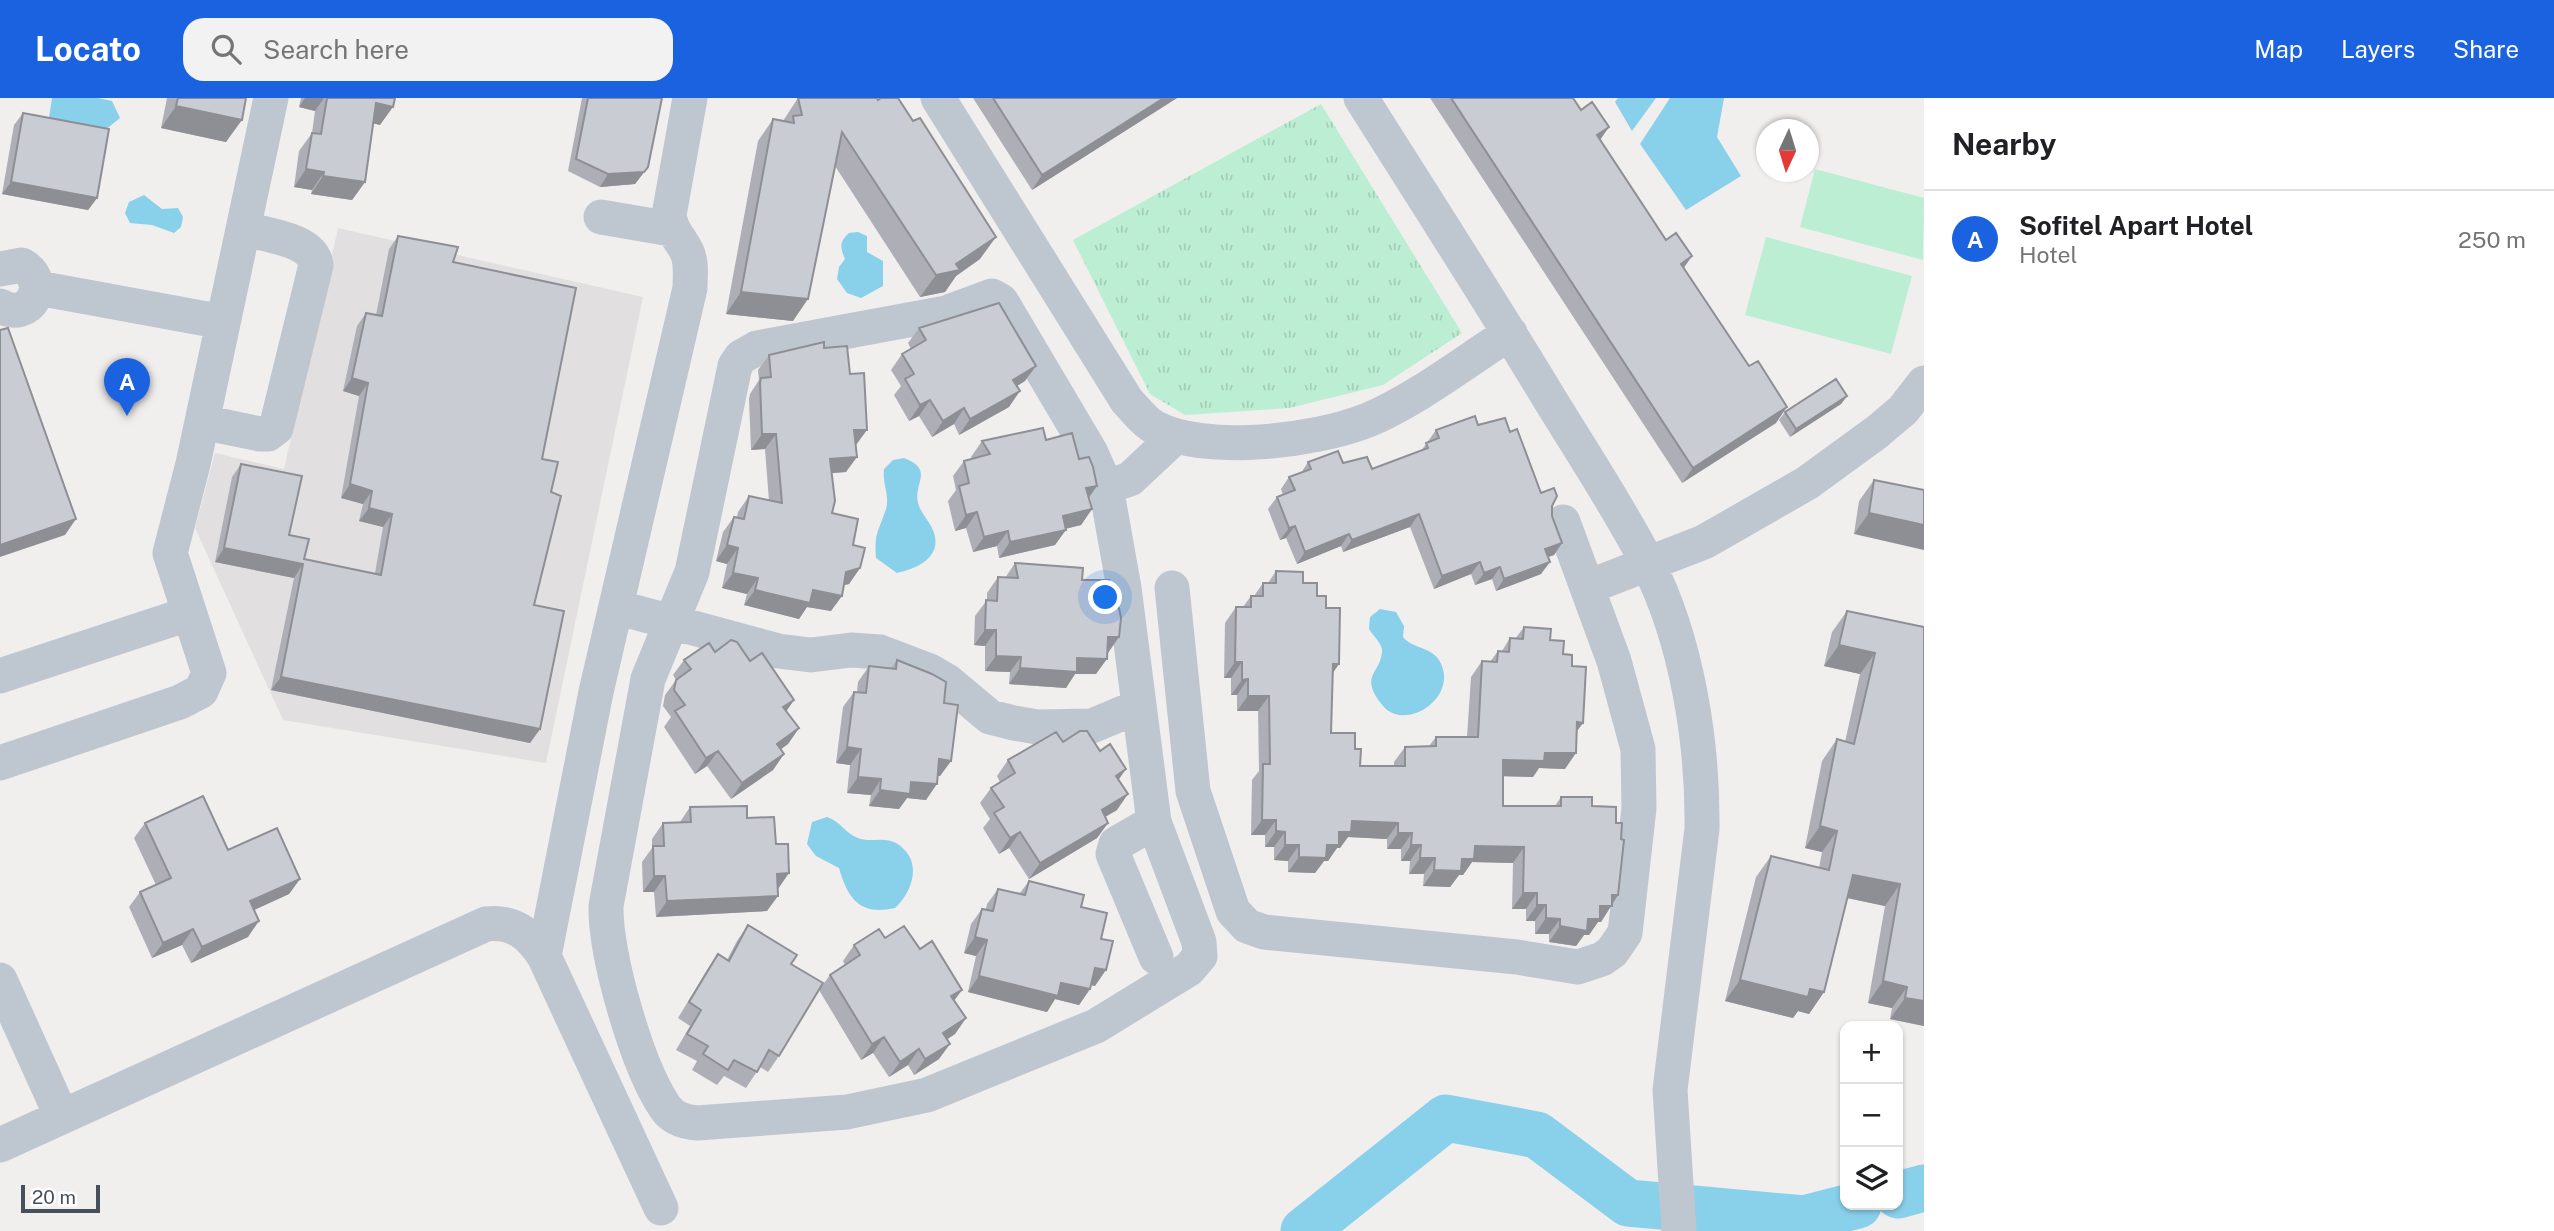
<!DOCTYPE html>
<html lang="en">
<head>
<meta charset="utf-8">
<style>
  :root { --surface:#fff; --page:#f2f2f2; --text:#202124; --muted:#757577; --line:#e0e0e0; --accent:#1a62df }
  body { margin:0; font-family:"Public Sans",sans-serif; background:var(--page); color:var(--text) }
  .controls { position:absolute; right:21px; bottom:21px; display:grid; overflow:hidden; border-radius:14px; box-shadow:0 2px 5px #0004 }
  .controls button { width:63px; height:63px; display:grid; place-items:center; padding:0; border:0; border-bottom:2px solid var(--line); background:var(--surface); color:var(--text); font:35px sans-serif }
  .compass { position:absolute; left:1756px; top:21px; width:63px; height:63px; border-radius:50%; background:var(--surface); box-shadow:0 2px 5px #0004; rotate:184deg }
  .scale { position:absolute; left:21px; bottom:18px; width:79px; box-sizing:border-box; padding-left:7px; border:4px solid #46505b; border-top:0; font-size:19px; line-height:24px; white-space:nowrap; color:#46505b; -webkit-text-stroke:5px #fff; paint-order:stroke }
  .you { position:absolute; left:1106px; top:500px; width:24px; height:24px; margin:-18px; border:5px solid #fff; border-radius:50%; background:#1a73e8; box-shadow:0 0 0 10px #1a73e833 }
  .badge { display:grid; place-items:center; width:46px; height:46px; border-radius:50%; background:var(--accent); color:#fff; font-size:23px; font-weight:700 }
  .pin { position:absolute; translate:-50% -58px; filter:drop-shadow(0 2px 4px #0008) }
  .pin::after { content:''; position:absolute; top:37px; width:24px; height:21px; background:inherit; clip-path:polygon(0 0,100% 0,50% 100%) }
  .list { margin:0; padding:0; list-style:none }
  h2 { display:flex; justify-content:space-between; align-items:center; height:91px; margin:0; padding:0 28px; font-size:30px }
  h2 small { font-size:23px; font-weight:400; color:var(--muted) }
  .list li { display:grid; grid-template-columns:46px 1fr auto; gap:21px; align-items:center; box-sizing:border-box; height:98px; padding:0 28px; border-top:2px solid var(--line) }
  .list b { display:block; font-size:26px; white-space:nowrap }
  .list p { margin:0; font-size:23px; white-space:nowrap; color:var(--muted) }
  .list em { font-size:23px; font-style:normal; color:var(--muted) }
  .icon { flex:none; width:38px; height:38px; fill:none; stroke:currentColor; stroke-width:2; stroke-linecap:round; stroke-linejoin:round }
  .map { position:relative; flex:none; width:1924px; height:1133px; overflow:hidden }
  header { display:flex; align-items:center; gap:42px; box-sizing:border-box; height:98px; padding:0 35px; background:var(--accent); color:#fff }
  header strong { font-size:33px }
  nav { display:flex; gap:38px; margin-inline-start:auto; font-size:24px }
  .search { width:490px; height:63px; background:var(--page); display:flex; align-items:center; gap:18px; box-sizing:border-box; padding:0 24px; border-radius:21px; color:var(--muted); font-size:26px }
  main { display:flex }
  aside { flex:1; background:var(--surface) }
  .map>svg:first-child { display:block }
  .education { fill:#e2dfe0 }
  .grass { fill:url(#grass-tufts) }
  .pitch { fill:#bceed3 }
  .water { fill:#89d0eb }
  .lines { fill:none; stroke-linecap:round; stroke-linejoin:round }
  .river { stroke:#89d0eb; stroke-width:47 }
  .minor { stroke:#bec7d0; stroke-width:35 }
  .wall { fill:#aeafb6 }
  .shaded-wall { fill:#8d8f94 }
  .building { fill:#caccd4; stroke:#8d8f94; stroke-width:2 }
</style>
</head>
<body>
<header>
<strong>Locato</strong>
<div class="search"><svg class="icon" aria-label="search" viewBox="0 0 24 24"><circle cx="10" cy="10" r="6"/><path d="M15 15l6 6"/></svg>Search here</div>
<nav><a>Map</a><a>Layers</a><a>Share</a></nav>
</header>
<main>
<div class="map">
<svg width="1924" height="1133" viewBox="0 0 1924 1133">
  <defs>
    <pattern id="grass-tufts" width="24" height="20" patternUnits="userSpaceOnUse" patternTransform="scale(1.75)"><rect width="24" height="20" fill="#bceed3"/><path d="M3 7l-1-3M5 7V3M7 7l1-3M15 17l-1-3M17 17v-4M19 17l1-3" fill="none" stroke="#a3ceb7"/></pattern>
  </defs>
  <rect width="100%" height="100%" fill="#f1eeee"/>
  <path class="education" d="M338 130 643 199 546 665 283 622 195 430 215 355 284 371Z"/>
  <path class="grass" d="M1321 6 1462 235 1383 287 1289 310 1185 317 1150 296 1073 142Z"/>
  <path class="pitch" d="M1815 71 1924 100 1923 162 1800 129Z
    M1766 139 1912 178 1891 256 1745 217Z"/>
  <path class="water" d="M52 0H98L112 3 120 20 104 33 49 20Z
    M1618 0H1656L1632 33 1615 4Z
    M1670 0H1724L1717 39 1741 78 1686 112 1640 46Z
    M144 97 162 111 178 110 183 119 181 129 174 135 152 127 130 125 125 115 129 104Z
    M858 134 867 138V154L883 163V188L861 200 847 195 837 181 839 169 845 161C840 149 839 144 849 135Z
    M904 360C935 372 913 385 918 405 920 413 927 421 931 428 946 456 921 470 897 475L876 460C874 434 879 433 886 411 890 397 882 385 884 371L893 362Z
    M1380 511 1396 514 1404 528 1403 539C1411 550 1431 549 1439 562 1461 598 1406 635 1383 608 1358 577 1380 577 1382 554 1383 546 1373 538 1369 531L1370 519Z
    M827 719C840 723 846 736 858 740 870 745 884 738 896 745 923 761 914 792 895 810 860 818 848 801 839 770L816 758 807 746 812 724Z"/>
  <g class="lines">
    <path class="river" d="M1898 1097 1924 1090
      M1304 1133 1446 1020 1537 1037 1628 1105 1804 1121 1858 1107"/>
    <path class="minor" d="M938 0 1127 303C1135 311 1144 324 1154 329 1205 357 1316 343 1368 322 1416 302 1466 263 1510 235
      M1361 0C1424 100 1488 199 1549 300 1582 354 1618 408 1647 464 1687 542 1703 644 1702 731L1670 992 1679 1133
      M601 119 671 131
      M0 171 22 167C52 185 30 225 0 208
      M38 190 223 224
      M992 198 1001 203 1091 355 1106 389 1124 490 1154 724 1199 844 1200 858 1189 871 1096 928 927 997 847 1014 697 1025C685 1024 672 1020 665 1009 637 968 605 857 606 808L648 581 692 474 735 268 741 259 757 250 946 215Z
      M202 324 260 336H268L276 330 316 167C313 141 265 137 245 131
      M1106 389 1130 381 1176 338
      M1588 489 1704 444 1807 385 1877 334 1903 312 1924 285
      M1172 490 1193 693 1233 813 1247 828 1264 834 1517 859 1578 869 1602 861 1612 854 1625 835 1639 710 1638 651 1614 563 1563 424
      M616 509 778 553 811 557 851 552 880 554 930 573 947 583 990 619 1014 625 1037 629 1092 628 1137 609
      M0 578 188 516
      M0 665 180 604 201 593 209 575 170 455 193 366 271 0
      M1154 724 1116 746 1113 756 1156 859
      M544 858 596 594 690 190C690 178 692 165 687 154 680 139 672 136 669 117L690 0
      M0 882 61 1017
      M0 1047 486 826C513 823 529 835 544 858L661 1110"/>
  </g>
  <path class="wall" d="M167 0H246L226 44 161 30Z
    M301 0H395L380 27 373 25 365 84 352 102 311 96 312 92 294 89 299 53 312 35 315 13 299 9Z
    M582 0H662L648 69 635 86 600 89 568 73Z
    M798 0H877L980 161 956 178 945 194 920 199 835 68 793 223 726 216 758 43 773 21 783 23Z
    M973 0H1177L1032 92Z
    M1430 0H1573L1684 170 1776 325 1682 385Z
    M23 15 97 100 88 112 2 96 14 27Z
    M398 138 453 164 542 361 551 394 534 507 540 631 530 645 271 592 294 480 215 464 232 379 241 366 304 461 375 475 383 429 359 423 363 406 341 400 359 298 343 293 357 228 366 215 376 217 389 151Z
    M919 230 1025 283 1017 288 1009 309 959 337 954 326 932 339 919 318 909 323 894 297 901 288 891 272 902 256 911 251 908 245Z
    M824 250 856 347 846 374 832 375V415L853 447 860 470 849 486 844 487 831 513 807 509 799 521 744 507 747 496 722 490 727 466 716 463 723 434 734 419H737L738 414 749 398 769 403 765 351 751 352 749 301 750 296 759 282 758 272 769 257Z
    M1847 298 1841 306 1790 339 1779 322 1785 314Z
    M1478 327 1510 334 1541 395 1552 408V418L1562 445 1554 457 1548 459 1541 476 1496 493 1492 481 1475 487 1471 476 1434 491 1410 429 1343 454 1341 448 1297 466 1286 440 1280 442 1268 411 1277 399 1283 397 1281 391 1289 379 1301 375 1308 364 1343 365 1372 371 1421 353 1436 332Z
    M1046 342 1079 361 1097 388 1089 400 1092 411 1081 427 1065 431 1055 447 999 460 997 448 973 454 966 430 955 433 948 403 956 392 953 378 964 363 972 361 971 359 982 343Z
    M1874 382 1924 392 1854 436 1859 403Z
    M1015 465 1082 482 1108 555H1107L1096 576H1075L1066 590 1009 586 1010 574 985 573V548L974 547 975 518 987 502V495L998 479 1005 480Z
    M1276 473 1303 485 1317 498 1326 510 1339 566 1333 575 1331 635 1355 651 1360 668H1394V664L1405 649 1429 648 1436 639H1467L1471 579 1482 563 1490 564 1498 553H1502L1510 540 1515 541 1524 529 1550 542 1563 556 1572 568 1576 633 1565 671 1539 670 1533 679 1503 678V708H1555L1561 699 1592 708 1616 725 1618 797 1601 824H1598L1589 837H1584L1576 848 1549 844V836H1535V823H1526V811H1512L1513 765 1472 764 1463 777H1459L1450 789 1423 788 1424 776H1409L1410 763H1401V751H1387V741L1348 739 1340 750H1337L1328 763H1324L1315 775 1288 774V763L1274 762V749H1265V737H1251L1252 682 1259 673 1258 613H1237V597H1231V580H1224L1225 525 1236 509H1243L1251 498H1254L1263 485H1268Z
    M1847 513 1924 529V928L1890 921 1892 910 1868 905 1885 808 1847 800 1824 894 1809 916 1798 913 1793 920 1725 903 1756 779 1771 758 1819 770 1822 754 1805 750 1822 663 1837 641 1845 644 1860 576 1824 568 1832 534Z
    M715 554 750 563 794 602 786 613 799 630 788 646 781 651 784 656 773 672 731 701 707 668 695 676 664 629 671 619 663 608 665 597 676 582 673 577 684 562Z
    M897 562 944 605 951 663 940 678H937L926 702 907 700 899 711 869 708 871 697 847 695 850 667 836 665 843 609 854 594H857L858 584 869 568 891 570Z
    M1063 644 1118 682 1117 712 1105 719 1108 725 1097 740 1029 781 1009 750 999 756 983 730 990 721 980 705 991 690 1000 684 997 678 1008 662Z
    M690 709 747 720 778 791 767 813 656 819 654 794H643L642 764 652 750V741L663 725 680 724Z
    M145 725 228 752 300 781 289 796 254 812 248 839 191 865 182 847 152 860 129 809 140 794 156 787 134 740Z
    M1029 783 1081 809 1101 841 1095 888 1091 887 1090 891 1079 907 1055 901 1047 914 968 894 976 858 964 855 971 826 982 811H986L987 806 998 791 1020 795Z
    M748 827 819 892 830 877 845 867 843 863 854 847 885 840 954 902 966 920 955 936 947 941 939 961 914 977 908 967 889 979 873 955 861 962 819 892 779 958 768 974 760 969 746 990 724 978 717 987 692 972 697 963 676 952 690 928 678 920 707 872 718 856 727 862 737 843Z"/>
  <path class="shaded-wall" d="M305 0H324L315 13 299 9Z
    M1164 0H1177L1032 92 1042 77Z
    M376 5 393 9 380 27 364 23Z
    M176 8 242 22 226 44 161 30Z
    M1609 29 1598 45 1597 37Z
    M648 69 635 86 600 89 608 76Z
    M306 71 324 74 312 92 294 89Z
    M323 78 365 84 352 102 311 96Z
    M11 84 97 100 88 112 2 96Z
    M996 139 980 161 956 178 945 194 920 199 936 177 956 166Z
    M1692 158 1681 174V166Z
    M741 194 808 201 793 223 726 216Z
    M1036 268 1025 283 1002 297 1013 282Z
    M352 280 368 285 359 298 343 293Z
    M1020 293 1009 309 959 337 970 321Z
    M1847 298 1841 306 1790 339 1796 331Z
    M930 302 919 318 909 323 920 307Z
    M1787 309 1776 325 1682 385 1693 370Z
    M964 310 954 326 932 339 943 323Z
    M854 332H867L856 347Z
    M762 336H776L765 351 751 352Z
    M857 359 846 374 819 376 830 361Z
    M350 386 372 393 363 406 341 400Z
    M1097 388 1086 403V390Z
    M369 410 392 416 383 429 359 423Z
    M1092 411 1081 427 1052 434 1063 418Z
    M977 414 966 430 955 433 966 417Z
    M1869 415 1924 427V452L1854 436Z
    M1419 416 1410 429 1343 454 1352 442Z
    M76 421 65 437 0 459V447Z
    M1295 428 1286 440 1280 442 1289 430Z
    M1066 432 1055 447 999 460 1010 444Z
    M1008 433 997 448 973 454 984 439Z
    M1349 436 1341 448 1297 466 1305 454Z
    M1562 445 1554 457 1536 463 1545 451Z
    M727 447 738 450 727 466 716 463Z
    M224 450 303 466 294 480 215 464Z
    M1480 464 1471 476 1434 491 1442 478Z
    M1550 464 1541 476 1496 493 1504 481Z
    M1500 469 1492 481 1475 487 1484 475Z
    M860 470 849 486 835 489 846 474Z
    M733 475 758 480 747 496 722 490Z
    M755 492H813L842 498 831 513 807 509 799 521 744 507Z
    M985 532H996L985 548 974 547Z
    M1108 539H1119L1108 555H1097Z
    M1839 547 1875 555 1860 576 1824 568Z
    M996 558 1021 559 1010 574 985 573Z
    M1077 560 1107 561 1096 576H1075L1066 590 1009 586 1020 570Z
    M1235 564H1242L1231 580H1224Z
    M1333 566H1339L1328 581Z
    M281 579 540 631 530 645 271 592Z
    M1248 581 1237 597H1231L1242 582Z
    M1248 598H1269L1258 613H1237Z
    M794 602 783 618V609Z
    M1577 624 1583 625 1572 640Z
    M799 630 788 646 766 662 777 646Z
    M847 649 861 651 850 667 836 665Z
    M718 653 707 668 695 676 706 660Z
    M1545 655H1576L1565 671 1539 670 1533 679 1492 678 1503 662Z
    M784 656 773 672 731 701 742 685Z
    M939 661 951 663 940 678 928 677Z
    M1126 671 1115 687 1116 678Z
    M858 679 881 681 871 697 847 695Z
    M911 684 937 686 926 702 907 700 899 711 869 708 880 692Z
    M1128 696 1117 712 1091 727 1102 712Z
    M1262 722H1276L1265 737H1251Z
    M1352 723 1398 725 1387 741 1348 739 1340 750H1337L1328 763H1324L1315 775 1288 774 1299 759 1327 747Z
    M1108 725 1097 740 1029 781 1040 765Z
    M1820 728 1837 733 1822 754 1805 750Z
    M1276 733 1285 734 1274 749H1265Z
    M1020 734 1009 750 999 756 1010 740Z
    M1398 735H1412L1401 751H1387Z
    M1285 747H1299L1288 763 1274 762Z
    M1411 747H1421L1410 763H1401Z
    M1475 748 1524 749 1513 765 1472 764 1463 777H1459L1450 789 1423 788 1434 772Z
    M1420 760H1435L1424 776H1409Z
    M789 775 778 791 777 776Z
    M1853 777 1900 786 1885 808 1838 798Z
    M654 778H665L654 794H643Z
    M300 781 289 796 239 819 250 803Z
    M1523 795H1537L1526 811H1512Z
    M1612 797H1618L1601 824H1598L1589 837H1584L1576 848 1549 844 1560 828 1588 821Z
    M778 798 767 813 656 819 667 803Z
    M1537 807H1546L1535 823H1526Z
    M1546 820 1560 821 1549 836H1535Z
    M259 823 248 839 191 865 202 849Z
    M193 831 182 847 152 860 163 845Z
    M975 839 987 842 976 858 964 855Z
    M1095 870 1106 872 1095 888 1084 885Z
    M979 878 1061 885 1090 891 1079 907 1055 901 1047 914 968 894Z
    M1740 882 1810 891 1824 894 1809 916 1798 913 1793 920 1725 903Z
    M1883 883 1907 889 1892 910 1868 905Z
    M962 892 951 907V898Z
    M1905 900 1924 903V928L1890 921Z
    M966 920 955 936 933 951 943 935Z
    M884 939 873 955 861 962 872 946Z
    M950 946 939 961 914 977 925 961Z
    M919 951 908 967 889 979 900 964Z"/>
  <path class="building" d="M178 0H246L242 22 176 8Z
    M327 0H395L393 9 376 5 365 84 323 78 324 74 306 71 312 35 321 36Z
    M588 0H662L648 69 644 74 608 76 576 61Z
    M798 0H877L878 2 881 0H898L913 23 920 20 996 139 956 166 960 172 936 177 842 34 808 201 741 194 773 21 794 25 793 18 802 17Z
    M993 0H1164L1042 77Z
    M1451 0H1573L1581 12 1592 4 1609 29 1597 37 1666 142 1676 135 1692 158 1681 166 1749 268 1758 263 1787 309 1693 370Z
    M23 15 109 31 97 100 11 84Z
    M398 138 458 149 453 164 576 190 542 361 558 364 551 394 561 398 534 507 564 513 540 631 281 579 303 466 224 450 241 366 302 378 289 437 309 441 304 461 381 477 392 416 369 410 372 393 350 386 368 285 352 280 366 215 382 218Z
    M999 205 1036 268 1013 282 1020 293 970 321 964 310 943 323 930 302 920 307 905 281 914 276 902 256 926 242 919 230Z
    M8 230 76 421 0 447V232Z
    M824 244V250L847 248 850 276 864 275 867 332H854L857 359 830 361 835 403 832 415 858 421 853 447 865 450 860 470 846 474 842 498 813 492 810 505 755 492 758 480 733 475 738 450 727 447 734 419 744 421 749 398 782 405 776 336H762L760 285 761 280 771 279 769 257Z
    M1836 281 1847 298 1796 331 1785 314Z
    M1475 318 1478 327 1505 320 1510 334 1517 331 1541 395 1554 390 1557 398 1552 408V418L1562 445 1545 451 1550 464 1504 481 1500 469 1484 475 1480 464 1442 478 1419 416 1352 442 1349 436 1305 454 1295 428 1289 430 1277 399 1295 392 1289 379 1311 371 1308 364 1338 353 1343 365 1367 359 1372 371 1428 350 1426 345 1439 340 1436 332Z
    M1043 330 1046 342 1072 335 1079 361 1089 359 1093 369 1097 388 1086 390 1092 411 1063 418 1066 432 1010 444 1008 433 984 439 977 414 966 417 959 388 969 385 964 363 990 356 982 343Z
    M1874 382 1924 392V427L1869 415Z
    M1015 465 1083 470 1082 482H1109L1108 509 1119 510 1121 520 1119 539H1108L1107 561 1077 560V574L1020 570 1021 559 996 558V532H985L986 502 997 503 998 479 1018 480Z
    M1276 473 1303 474V485H1317V498H1326V510H1340L1339 566H1333L1331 635H1355V651H1361L1360 668H1405V649L1436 648V639H1478L1482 563 1497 564 1498 553 1509 554 1510 540 1523 541 1524 529 1551 531 1550 542 1564 543 1563 556 1572 557V568L1586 569 1583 625 1577 624 1576 655H1545L1544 663 1503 662V708H1561V699H1592V708L1616 709V725H1622L1621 741 1624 742 1618 797H1612V808H1600V821H1588L1587 833 1560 828V821L1546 820V807H1537V795H1523L1524 749 1475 748 1474 761H1462L1461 773 1434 772 1435 760H1420L1421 747H1411L1412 735H1398V725L1352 723 1351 734H1339V747H1327L1326 760 1299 759V747H1285V734L1276 733V722H1262L1263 666H1270L1269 598H1248V581L1242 582V564H1235L1236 509H1251V498H1263V485H1276Z
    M1847 513 1924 529V903L1905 900 1907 889 1883 883 1900 786 1853 777 1824 894 1810 891 1808 899 1740 882 1771 758 1829 772 1837 733 1820 728 1837 641 1854 646 1875 555 1839 547Z
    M731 542 737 544 750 563 762 555 794 602 783 609 799 630 777 646 784 656 742 685 718 653 706 660 675 613 685 607 674 592 676 582 691 571 684 562 709 545 715 554Z
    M897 562 932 576 946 584 944 605 958 607 951 663 939 661 937 686 911 684 910 696 880 692 881 681 858 679 861 651 847 649 854 594 866 595 869 568 896 571Z
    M1080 633H1087L1100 653 1110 646 1126 671 1116 678 1128 696 1102 712 1108 725 1040 765 1020 734 1010 740 994 715 1004 709 991 690 1015 675 1008 662 1056 634 1063 644Z
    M203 698 228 752 277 730 300 781 250 803 259 823 202 849 193 831 163 845 140 794 171 780 145 725Z
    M747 708V720L774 719 776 746H788L789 775 777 776 778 798 667 803 665 778H654L653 748H664L663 725 691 724 690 709Z
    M1029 783 1084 797 1081 809 1107 815 1101 841 1113 843 1106 872 1095 870 1090 891 1061 885 1058 898 979 878 987 842 975 839 982 811 993 813 998 791 1025 797Z
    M748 827 797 857 791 866 823 885 779 958 769 952 757 974 734 962 728 972 703 956 708 948 687 936 701 912 689 904 718 856 729 863Z
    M904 828 920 851 932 843 962 892 951 898 966 920 943 935 950 946 925 961 919 951 900 964 884 939 872 946 830 877 860 857 854 847 879 831 885 840Z"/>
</svg>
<div class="controls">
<button>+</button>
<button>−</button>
<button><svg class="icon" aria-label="layers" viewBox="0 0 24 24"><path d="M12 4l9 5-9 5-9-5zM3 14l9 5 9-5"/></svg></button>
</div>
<svg class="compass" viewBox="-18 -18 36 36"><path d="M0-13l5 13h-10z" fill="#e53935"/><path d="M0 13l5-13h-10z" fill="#757577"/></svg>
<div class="scale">20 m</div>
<div class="you"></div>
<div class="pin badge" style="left:127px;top:318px">A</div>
</div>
<aside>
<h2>Nearby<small></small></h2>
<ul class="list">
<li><span class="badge">A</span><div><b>Sofitel Apart Hotel</b><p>Hotel</p></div><em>250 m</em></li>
</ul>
</aside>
</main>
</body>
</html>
